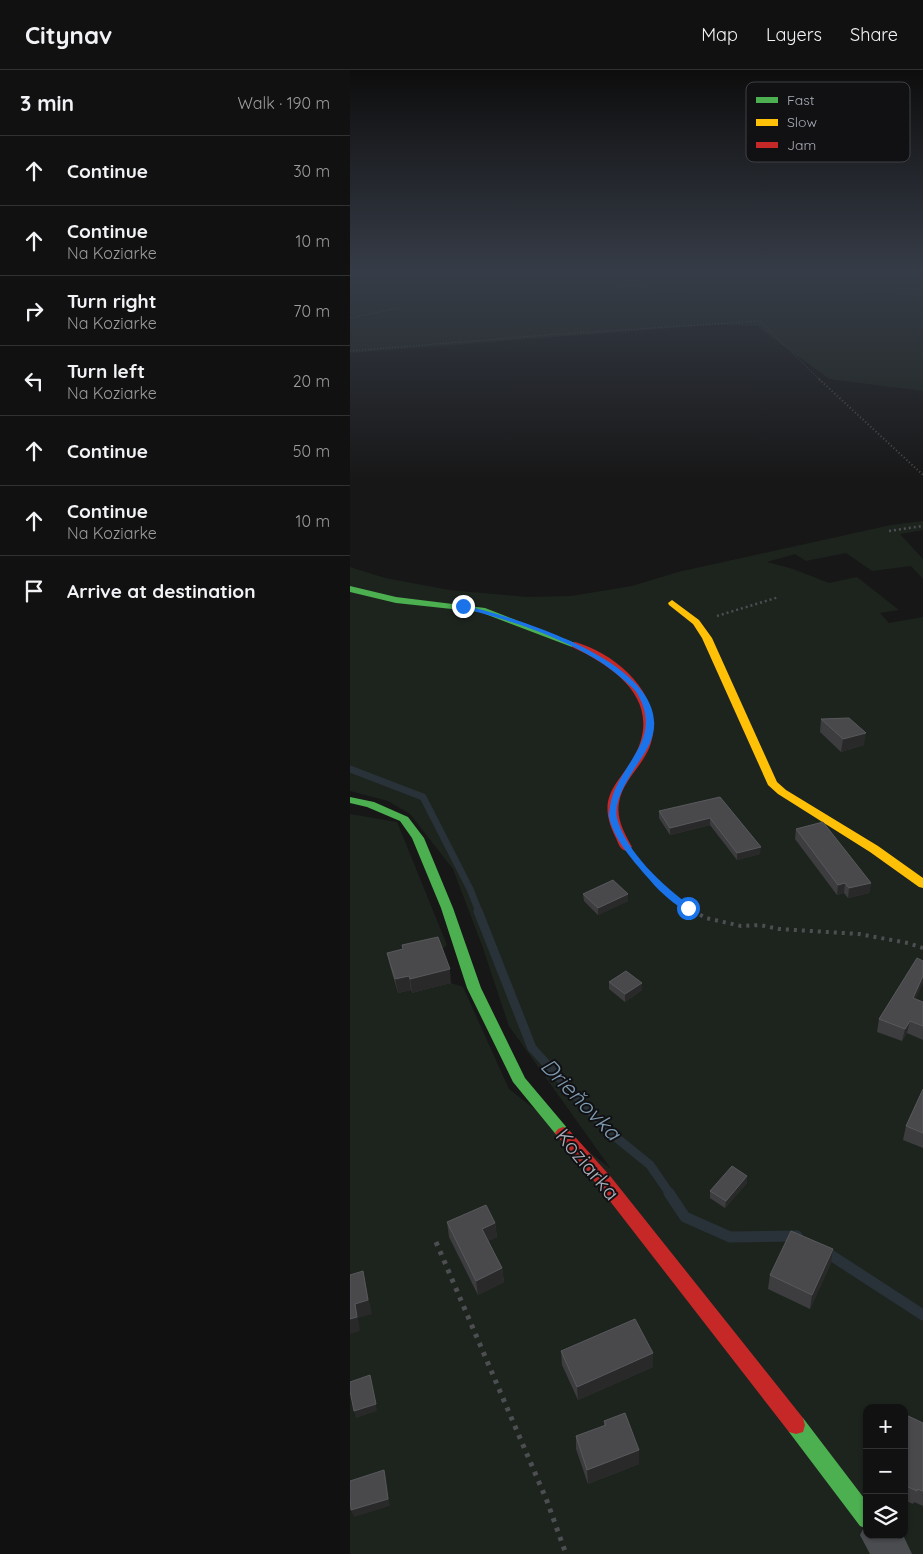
<!DOCTYPE html>
<html lang="en">
<head>
<meta charset="utf-8">
<style>
  :root { --surface:#111; --page:#1e1f1f; --text:#f1f3f6; --muted:#9c9d9f; --line:#303131 }
  body { margin:0; font-family:Quicksand,sans-serif; background:var(--page); color:var(--text) }
  .controls { position:absolute; right:15px; bottom:15px; display:grid; overflow:hidden; border-radius:10px; box-shadow:0 1px 4px #0004 }
  .controls button { width:45px; height:45px; display:grid; place-items:center; padding:0; border:0; border-bottom:1px solid var(--line); background:var(--surface); color:var(--text); font:25px sans-serif }
  .stop { position:absolute; width:15px; height:15px; margin:-11px; border:4px solid #1a73e8; border-radius:50%; background:#fff }
  .stop.end { background:#1a73e8; border-color:#fff; box-shadow:0 1px 5px #0008 }
  .list { margin:0; padding:0; list-style:none }
  h2 { display:flex; justify-content:space-between; align-items:center; height:65px; margin:0; padding:0 20px; font-size:21px }
  h2 small { font-size:16px; font-weight:400; color:var(--muted) }
  .list li { display:grid; grid-template-columns:32px 1fr auto; gap:15px; align-items:center; box-sizing:border-box; height:70px; padding:0 20px; border-top:1px solid var(--line) }
  .list b { display:block; font-size:19px; white-space:nowrap }
  .list p { margin:0; font-size:16px; white-space:nowrap; color:var(--muted) }
  .list em { font-size:16px; font-style:normal; color:var(--muted) }
  .icon { flex:none; width:28px; height:28px; fill:none; stroke:currentColor; stroke-width:2; stroke-linecap:round; stroke-linejoin:round }
  .map { position:relative; flex:none; width:573px; height:1484px; overflow:hidden }
  header { display:flex; align-items:center; gap:30px; box-sizing:border-box; height:70px; padding:0 25px; background:var(--surface); border-bottom:1px solid var(--line) }
  header strong { font-size:24px }
  nav { display:flex; gap:28px; margin-inline-start:auto; font-size:18px }
  main { display:flex }
  aside { flex:1; background:var(--surface) }
  .map>svg:first-child { display:block }
  .green { fill:#1d241e; fill-rule:evenodd }
  .lines { fill:none; stroke-linecap:round; stroke-linejoin:round }
  .stream-far2 { stroke:#2a3239; stroke-width:7 }
  .stream-far1 { stroke:#2a3239; stroke-width:9 }
  .stream { stroke:#2a3239; stroke-width:11 }
  .path-far5 { stroke:#4d4e52; stroke-width:1; stroke-dasharray:1 2; stroke-linecap:butt }
  .path-far4 { stroke:#4d4e52; stroke-width:2; stroke-dasharray:1 2.5; stroke-linecap:butt }
  .path-far3 { stroke:#4d4e52; stroke-width:2.5; stroke-dasharray:2 3; stroke-linecap:butt }
  .path-far2 { stroke:#4d4e52; stroke-width:3; stroke-dasharray:2.5 4; stroke-linecap:butt }
  .path-far1 { stroke:#4d4e52; stroke-width:4; stroke-dasharray:3 5; stroke-linecap:butt }
  .path { stroke:#4d4e52; stroke-width:5; stroke-dasharray:4 6; stroke-linecap:butt }
  .street { fill:#4b4c50; fill-rule:evenodd }
  .fast { fill:#4caf50; fill-rule:evenodd }
  .slow { fill:#ffc107; fill-rule:evenodd }
  .jam { fill:#c62828; fill-rule:evenodd }
  .wall { fill:#3d3d3f }
  .shaded-wall { fill:#29292a }
  .building { fill:#49494c; stroke:#58595d }
  .route { fill:#1a73e8 }
  .labels { text-anchor:middle; dominant-baseline:central; stroke-width:4; stroke-linejoin:round; paint-order:stroke }
  .near-street-label { font-size:21px; fill:#a8adb8; stroke:#111113 }
  .near-water-label { font-size:22px; font-style:italic; fill:#7f9bb3; stroke:#111113 }
  .key { fill:#111113; stroke:#3e4045; stroke-width:1 }
  .key-label { font-size:14px; fill:#a8adb8 }
</style>
</head>
<body>
<header>
<strong>Citynav</strong>
<nav><a>Map</a><a>Layers</a><a>Share</a></nav>
</header>
<main>
<aside>
<h2>3 min<small>Walk · 190 m</small></h2>
<ul class="list">
<li><svg class="icon" aria-label="ahead" viewBox="0 0 24 24"><path d="M12 20V5M6 11l6-6 6 6"/></svg><div><b>Continue</b></div><em>30 m</em></li>
<li><svg class="icon" aria-label="ahead" viewBox="0 0 24 24"><path d="M12 20V5M6 11l6-6 6 6"/></svg><div><b>Continue</b><p>Na Koziarke</p></div><em>10 m</em></li>
<li><svg class="icon" aria-label="right" viewBox="0 0 24 24"><path d="M7 20v-9h11M14 6l5 5-5 5"/></svg><div><b>Turn right</b><p>Na Koziarke</p></div><em>70 m</em></li>
<li><svg class="icon" aria-label="left" viewBox="0 0 24 24"><path d="M17 20v-9H6M10 6l-5 5 5 5"/></svg><div><b>Turn left</b><p>Na Koziarke</p></div><em>20 m</em></li>
<li><svg class="icon" aria-label="ahead" viewBox="0 0 24 24"><path d="M12 20V5M6 11l6-6 6 6"/></svg><div><b>Continue</b></div><em>50 m</em></li>
<li><svg class="icon" aria-label="ahead" viewBox="0 0 24 24"><path d="M12 20V5M6 11l6-6 6 6"/></svg><div><b>Continue</b><p>Na Koziarke</p></div><em>10 m</em></li>
<li><svg class="icon" aria-label="arrive" viewBox="0 0 24 24"><path d="M6 21V4h12l-3 4 3 4H6"/></svg><div><b>Arrive at destination</b></div></li>
</ul>
</aside>
<div class="map">
<svg width="573" height="1484" viewBox="0 0 573 1484">
  <rect width="100%" height="100%" fill="#171717"/>
  <path class="green" d="M0 203H573V321L479 309 407 256 363 255 0 283Z
    M573 451V460L550 464 573 489V509L561 496 522 501 496 483 456 491 445 484 417 492 443 499 479 513 507 507 549 540 530 543 539 553 573 547V1484H0V744L47 752 97 875 90 881 61 920 62 923 101 913 113 917 159 1019 261 1099 159 956 133 878 103 799 60 744 38 731 0 721V497L35 508 99 520 176 527 221 526 282 516 328 502 541 455ZM517 1338H554V1465H517Z"/>
  <g class="lines">
    <path class="stream-far2" d="M0 699 73 727 120 819 129 842"/>
    <path class="stream-far1" d="M128 841 182 978 257 1060 300 1095 320 1124"/>
    <path class="stream" d="M319 1123 335 1147 380 1167 447 1166
      M476 1182 573 1245"/>
    <path class="path-far5" d="M159 203 345 222H496L573 218
      M543 222 573 226
      M0 248 48 238
      M0 281 196 265 410 251 471 311"/>
    <path class="path-far4" d="M469 309 573 405"/>
    <path class="path-far3" d="M539 461 573 456
      M367 546 429 527"/>
    <path class="path-far2" d="M290 793 315 822 345 842"/>
    <path class="path-far1" d="M343 841 356 848 391 856 410 855 429 859 509 864 558 873 573 878"/>
    <path class="path" d="M86 1172 197 1431 216 1484"/>
    <path class="street" d="M517 1451V1465H553L562 1484H520L510 1465Z"/>
    <path class="fast" d="M0 516 46 527 135 538 230 575 228 577H222L130 542 46 533 0 522Z
      M0 727 24 732 58 747 74 768 103 838 131 918 175 1008 218 1059 221 1063 218 1067 213 1069 208 1067 163 1012 117 918 91 838 62 768 50 751 17 737 0 733Z
      M446 1346 453 1348 517 1432V1459L510 1456 439 1362 437 1355 439 1348Z"/>
    <path class="slow" d="M322 530 349 550 362 568 427 712 436 720 528 776 573 808V818L569 817 520 782 428 724 418 715 352 568 343 554 319 535 318 533Z"/>
    <path class="jam" d="M225 572C268 584 317 628 300 676 292 697 272 711 269 733 266 749 275 764 282 777L276 781C269 779 268 772 265 766 243 721 275 712 289 676 308 626 261 595 222 577V573Z
      M213 1057 218 1059 261 1107 453 1348 455 1355 453 1362 446 1364 439 1362 249 1117 208 1067 205 1063 208 1059Z"/>
  </g>
  <path class="wall" d="M471 649 514 675 491 682 470 662Z
    M370 727 410 784 387 790 360 755 320 765 309 748V741Z
    M446 759 521 813 519 823 498 828 494 823 487 825 445 769Z
    M233 824H278V831L248 845 234 831Z
    M37 883 101 913 62 923 61 920 48 923 40 896Z
    M573 891V913L565 929 573 932V970L557 963 552 971 527 962 529 949Z
    M259 912 292 920 275 932 259 919Z
    M573 1019V1078L553 1070 556 1056Z
    M397 1106V1113L375 1138 360 1128V1121Z
    M97 1152 145 1153 147 1167 138 1171 152 1198 154 1212 128 1225 99 1167Z
    M481 1193 460 1239 418 1219 420 1205Z
    M211 1281 303 1283V1297L228 1330 212 1295Z
    M554 1344 573 1353V1436L564 1432 563 1434 554 1430Z
    M254 1351 289 1394 238 1414 226 1379V1366L254 1356Z"/>
  <path class="shaded-wall" d="M516 663 514 675 491 682 493 669Z
    M360 748V755L320 765V758Z
    M411 777 410 784 387 790V783Z
    M495 813 494 823 487 825 488 815Z
    M521 813 519 823 498 828 499 818Z
    M278 824V831L248 845V838Z
    M100 899 101 913 62 923 60 909Z
    M59 906 61 920 48 923 45 909Z
    M573 906V913L560 941 563 928Z
    M292 913V920L275 932V924Z
    M560 951 557 963 552 971 555 959Z
    M397 1106V1113L375 1138 376 1131Z
    M145 1153 147 1167 134 1173 132 1159Z
    M483 1179 481 1193 460 1239 462 1225Z
    M152 1198 154 1212 128 1225 126 1211Z
    M13 1201 22 1244 8 1248 10 1261 0 1264V1249L5 1234Z
    M303 1283V1297L228 1330 227 1317Z
    M20 1305 27 1341 6 1348 4 1341Z
    M289 1380V1394L238 1414 237 1400Z
    M34 1400 36 1407 40 1436 4 1447 1 1440Z"/>
  <path class="building" d="M499 648 516 663 493 669 471 649Z
    M370 727 411 777 387 783 360 748 320 758 309 741Z
    M473 752 521 813 499 818 495 813 488 815 446 759Z
    M263 810 278 824 248 838 233 824Z
    M88 867 100 899 60 909 59 906 45 909 37 883 53 879 52 875Z
    M567 888 573 891V906L563 928 573 932V956L560 951 555 959 529 949Z
    M276 901 292 913 275 924 259 912Z
    M573 1019V1063L556 1056Z
    M382 1096 397 1106 376 1131 360 1121Z
    M136 1135 145 1153 132 1159 152 1198 126 1211 97 1152Z
    M441 1161 483 1179 462 1225 420 1205Z
    M13 1201 18 1230 5 1234 7 1247 0 1249V1205Z
    M285 1249 303 1283 227 1317 211 1281Z
    M20 1305 26 1334 4 1341 0 1321V1312Z
    M275 1343 289 1380 237 1400 226 1366 256 1355 254 1351Z
    M554 1344 573 1353V1421L567 1419V1421L554 1415Z
    M34 1400 38 1429 1 1440 0 1427V1411Z"/>
  <linearGradient id="sky" x2="0" y2="1"><stop stop-color="#0d0d0d"/><stop offset="0.49" stop-color="#363c47"/><stop offset="1" stop-color="#363c47" stop-opacity="0"/></linearGradient>
  <rect width="573" height="411" fill="url(#sky)"/>
  <path class="route" d="M113 535C164 547 333 596 300 673 291 693 262 724 267 748 276 782 314 817 341 836V840C331 842 312 823 305 816 289 797 264 772 259 747 258 744 260 739 260 736 267 694 314 672 288 625 286 620 279 615 275 611 236 574 162 550 111 538L110 536Z"/>
  <g class="labels">
    <g class="near-street-label">
      <text transform="translate(238 1094) rotate(50)">Koziarka</text>
    </g>
    <g class="near-water-label">
      <text transform="translate(231 1029) rotate(46)">Drieňovka</text>
    </g>
  </g>
  <rect x="396" y="12" width="164" height="80" rx="8" class="key"/>
  <rect x="406" y="27" width="22" height="6" fill="#4caf50"/>
  <rect x="406" y="49" width="22" height="7" fill="#ffc107"/>
  <rect x="406" y="72" width="22" height="6" fill="#c62828"/>
  <g class="key-label">
    <text x="437" y="35">Fast</text>
    <text x="437" y="57">Slow</text>
    <text x="437" y="80">Jam</text>
  </g>
</svg>
<div class="controls">
<button>+</button>
<button>−</button>
<button><svg class="icon" aria-label="layers" viewBox="0 0 24 24"><path d="M12 4l9 5-9 5-9-5zM3 14l9 5 9-5"/></svg></button>
</div>
<div class="stop" style="left:338px;top:838px"></div>
<div class="stop end" style="left:113px;top:536px"></div>
</div>
</main>
</body>
</html>
